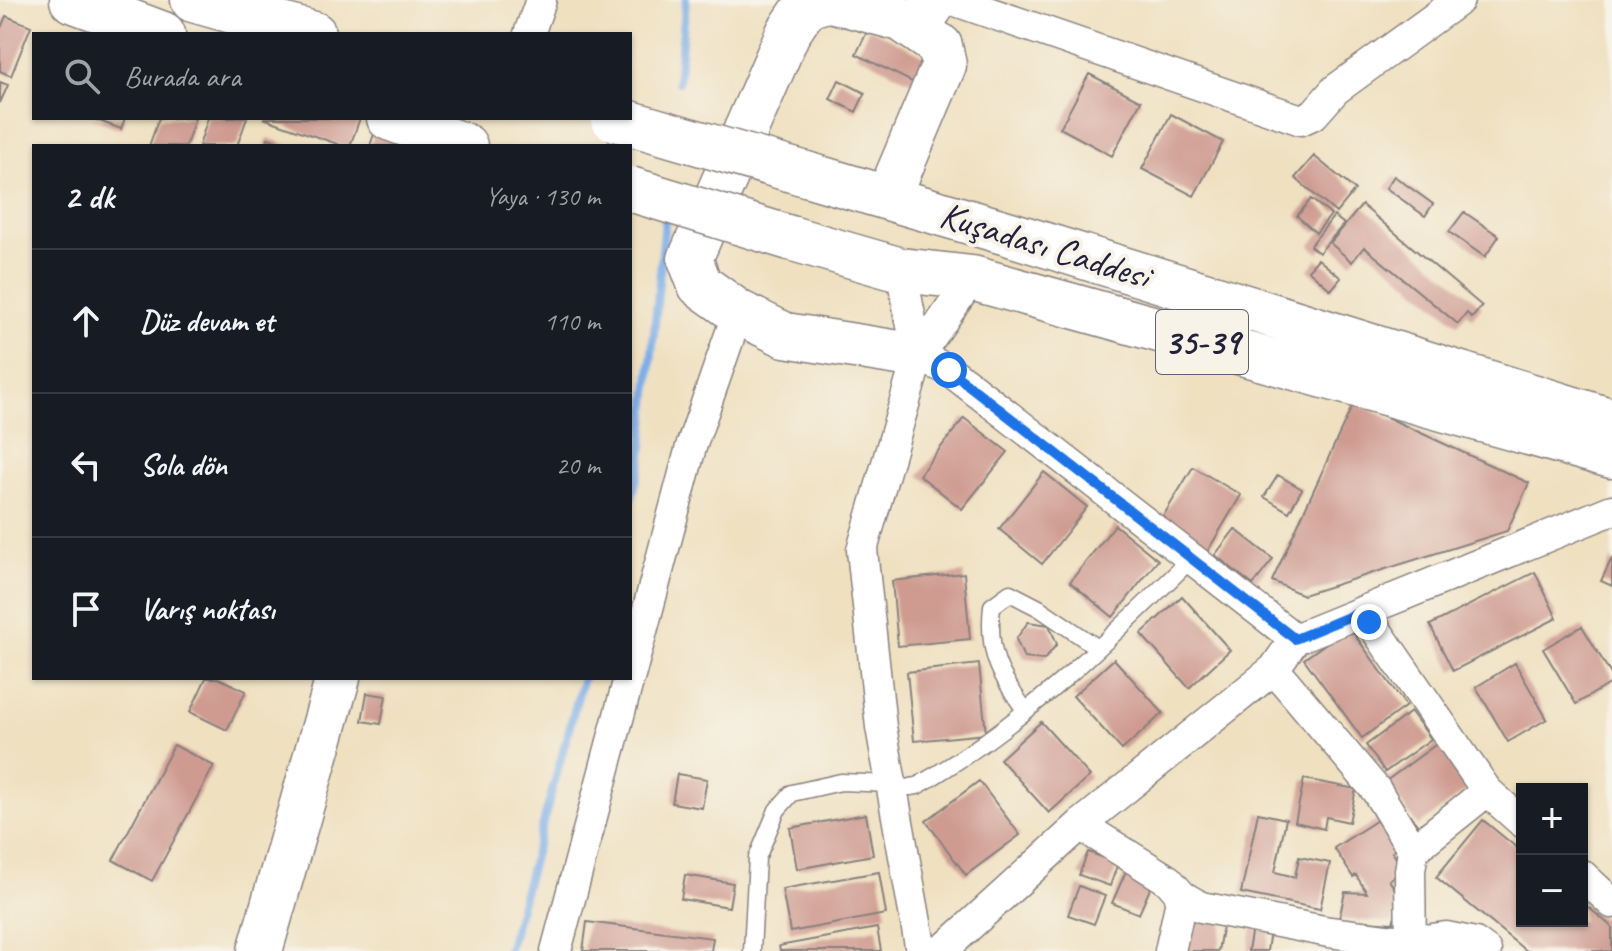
<!DOCTYPE html>
<html lang="tr">
<head>
<meta charset="utf-8">
<style>
  :root { --surface:#171b24; --page:#242831; --text:#f1f3f6; --muted:#9ea1a6; --line:#363941 }
  body { margin:0; font-family:Caveat,sans-serif; background:var(--page); color:var(--text) }
  .controls { position:absolute; right:24px; bottom:24px; display:grid; overflow:hidden; border-radius:0px; box-shadow:0 2px 6px #0004 }
  .controls button { width:72px; height:72px; display:grid; place-items:center; padding:0; border:0; border-bottom:2px solid var(--line); background:var(--surface); color:var(--text); font:40px sans-serif }
  .stop { position:absolute; width:24px; height:24px; margin:-18px; border:6px solid #1a73e8; border-radius:50%; background:#fff }
  .stop.end { background:#1a73e8; border-color:#fff; box-shadow:0 2px 8px #0008 }
  .list { margin:0; padding:0; list-style:none }
  h2 { display:flex; justify-content:space-between; align-items:center; height:104px; margin:0; padding:0 32px; font-size:34px }
  h2 small { font-size:26px; font-weight:400; color:var(--muted) }
  .list li { display:grid; grid-template-columns:52px 1fr auto; gap:24px; align-items:center; box-sizing:border-box; height:144px; padding:0 32px; border-top:2px solid var(--line) }
  .list b { display:block; font-size:30px; white-space:nowrap }
  .list em { font-size:26px; font-style:normal; color:var(--muted) }
  .icon { flex:none; width:44px; height:44px; fill:none; stroke:currentColor; stroke-width:2; stroke-linecap:round; stroke-linejoin:round }
  .map { position:relative; flex:none; width:1612px; height:951px; overflow:hidden }
  .search { position:absolute; background:var(--surface); box-shadow:0 2px 6px #0004; left:32px; top:32px; width:600px; height:88px; display:flex; align-items:center; gap:20px; box-sizing:border-box; padding:0 28px; border-radius:0px; color:var(--muted); font-size:30px }
  .panel { position:absolute; background:var(--surface); box-shadow:0 2px 6px #0004; left:32px; top:144px; width:600px; height:536px; border-radius:0px }
  .map>svg:first-child { display:block }
  .lines { fill:none; stroke-linecap:round; stroke-linejoin:round }
  .stream { stroke:#7daee9; stroke-width:8 }
  .building { fill:#cf9b91 }
  .lane-casing { stroke:#88817e; stroke-width:19 }
  .street-casing { stroke:#88817e; stroke-width:33 }
  .secondary-casing { stroke:#88817e; stroke-width:47 }
  .primary-casing { stroke:#88817e; stroke-width:47 }
  .lane { stroke:#fff; stroke-width:16 }
  .street { stroke:#fff; stroke-width:30 }
  .secondary { stroke:#fff; stroke-width:44 }
  .primary { stroke:#fff; stroke-width:44 }
  .primary-bridge-casing { stroke:#88817e; stroke-width:47; stroke-linecap:butt }
  .primary-bridge { stroke:#fff; stroke-width:44 }
  .route { stroke:#1a73e8; stroke-width:10 }
  .labels { text-anchor:middle; dominant-baseline:central; stroke-width:8; stroke-linejoin:round; paint-order:stroke }
  .shield { fill:#f7f3e8; stroke:#62616f; stroke-width:2 }
  .shield-label { font-size:36px; font-weight:bold; fill:#22223b }
  .street-label { font-size:38px; fill:#22223b; stroke:#f7f3e8 }
</style>
</head>
<body>
<div class="map">
<svg width="1612" height="951" viewBox="0 0 1612 951">
  <rect width="100%" height="100%" fill="#f7f3e8"/>
  <filter id="ink" filterUnits="userSpaceOnUse"><feTurbulence type="fractalNoise" baseFrequency=".0125" numOctaves="2"/><feDisplacementMap in="SourceGraphic" scale="16" xChannelSelector="R" yChannelSelector="G"/><feConvolveMatrix kernelMatrix="1 2 1 2 8 2 1 2 1" color-interpolation-filters="sRGB"/></filter>
  <filter id="wash" filterUnits="userSpaceOnUse"><feTurbulence type="fractalNoise" baseFrequency=".006" numOctaves="4" result="noise"/><feDisplacementMap in="SourceGraphic" scale="32" xChannelSelector="R" yChannelSelector="G"/><feGaussianBlur stdDeviation="1.8" result="paint"/><feColorMatrix in="noise" values="0 0 0 0 0 0 0 0 0 0 0 0 0 0 0 0 0 1.4 0 .05"/><feComposite in="paint" operator="in"/></filter>
  <g filter="url(#wash)">
    <rect width="100%" height="100%" fill="#efe0c0"/>
    <g class="lines">
      <path class="stream" d="M678 82 686 0
        M630 504 641 463 666 212
        M508 951 583 678"/>
    </g>
    <g id="blocks">
      <path class="building" d="M6 16 31 26 11 76 0 71V30Z
        M869 28 931 59 918 85 856 54Z
        M1089 74 1141 101 1112 156 1060 128Z
        M839 80 865 93 856 112 830 99Z
        M0 82 8 85 0 103Z
        M1171 114 1223 142 1194 196 1142 169Z
        M91 118H125L121 129Z
        M159 118H195L186 146H149Z
        M208 118H247L237 146H199Z
        M263 118H360L350 146H343Z
        M378 122 405 132 400 146H370Z
        M268 138 289 146H266Z
        M1314 156 1355 190 1336 213 1295 178Z
        M1394 176 1433 204 1425 216 1386 188Z
        M1311 199 1331 215 1316 233 1297 216Z
        M1362 205 1482 306 1472 318 1467 313 1458 324 1364 247 1352 262 1330 243Z
        M1464 212 1499 236 1485 257 1449 232Z
        M1334 216 1344 224 1319 253 1310 246Z
        M1318 259 1341 278 1331 290 1308 270Z
        M1354 402 1529 483 1507 531 1303 595 1272 581Z
        M964 418 1008 452 962 509 919 475Z
        M1193 467 1241 495 1207 552 1159 523Z
        M1044 472 1087 507 1042 564 999 529Z
        M1278 475 1302 489 1289 512 1264 497Z
        M1115 525 1158 560 1113 617 1070 582Z
        M1235 529 1273 559 1253 585 1215 555Z
        M1612 558V586L1601 581Z
        M1535 572 1557 618 1453 671 1430 625Z
        M964 573 970 639 898 646 892 581Z
        M1182 596 1230 650 1189 688 1141 634Z
        M1028 622 1049 625 1057 644 1044 660 1024 658 1016 639Z
        M1582 626 1612 676V682L1576 704 1543 649Z
        M1349 627 1406 706 1362 738 1304 659Z
        M1114 659 1163 713 1122 750 1073 696Z
        M1515 663 1547 719 1508 742 1476 687Z
        M979 664 986 734 914 741 907 672Z
        M206 678H218L246 691 227 730 190 712Z
        M367 693 386 696 381 724 362 721Z
        M1411 712 1431 739 1385 772 1366 745Z
        M1041 722 1090 776 1049 813 1000 759Z
        M1438 743 1470 788 1418 826 1386 781Z
        M174 745 214 766 152 881 113 860Z
        M677 774 707 779 702 808 672 803Z
        M1304 779 1356 789 1349 822 1326 817 1324 829 1295 822Z
        M979 781 1020 835 966 875 926 821Z
        M1258 813 1286 819 1275 872 1295 877 1299 857 1330 863 1320 909 1241 893Z
        M866 814 873 855 797 869 790 828Z
        M1379 819 1398 848 1392 852 1404 870 1389 880 1400 897 1393 923 1339 919 1345 892 1367 893 1356 875 1353 877 1334 848Z
        M1483 820 1522 852V921H1582V902L1612 927V951H1526L1436 877Z
        M1088 852 1118 863 1110 886 1079 875Z
        M1126 871 1153 882 1139 914 1112 903Z
        M879 872 886 914 790 932 782 889Z
        M685 875 733 883 729 907 681 899Z
        M1079 886 1105 896 1094 924 1068 915Z
        M1190 917 1223 923 1218 951H1185Z
        M587 922 713 938 711 951H583Z
        M877 928 881 951H780L779 946Z
        M1252 928 1270 931 1267 951H1248Z"/>
    </g>
  </g>
  <g filter="url(#ink)">
    <use href="#blocks" fill-opacity="0" stroke="#88817e" stroke-width="2"/>
    <g class="lines">
      <g class="lane-casing">
        <path id="lane" d="M1025 710C999 674 987 653 992 606L1010 593 1039 608 1098 648
          M910 787 917 786C1020 727 1107 642 1191 559
          M752 951 757 858 777 810 792 793 841 782 891 784"/>
      </g>
      <g class="street-casing">
        <path id="street" d="M953 0 1301 120 1314 114 1335 90 1459 0
          M529 34 541 0
          M901 270 918 356
          M918 356 949 370 1295 639 1274 669 1080 825 944 949 938 951
          M1363 611 1487 791
          M1295 639 1612 510
          M1274 669 1376 790 1413 850 1410 871 1411 951
          M630 676 691 447 738 312
          M1080 825 1168 880 1182 896 1201 907 1329 932 1410 942 1446 937 1475 943 1486 951
          M1413 850 1487 791 1522 822
          M1582 875 1612 903
          M556 951 629 678
          M921 951 881 727 862 550 918 356 972 278
          M1170 951 1182 896"/>
      </g>
      <g class="secondary-casing">
        <path id="secondary" d="M916 29 936 0
          M260 951 338 678"/>
      </g>
      <g class="primary-casing">
        <path id="primary" d="M72 0 163 34
          M193 0 314 34
          M827 0 806 6 788 33 690 259 700 285 738 312 785 335 918 356
          M831 0 901 19 940 46 944 65 888 198
          M389 118 465 146
          M806 174 1007 233 1612 421
          M790 238 901 270 972 278 1612 456"/>
      </g>
      <use href="#lane" class="lane"/>
      <use href="#street" class="street"/>
      <use href="#secondary" class="secondary"/>
      <use href="#primary" class="primary"/>
      <g class="primary-bridge-casing">
        <path id="primary-bridge" d="M613 118 806 174
          M630 189 790 238"/>
      </g>
      <use href="#primary-bridge" class="primary-bridge"/>
    </g>
  </g>
  <g class="lines" filter="url(#ink)">
    <path class="route" d="M949 370 1295 639 1363 611 1369 622"/>
  </g>
  <g class="labels">
    <rect class="shield" x="1156" y="310" width="92" height="64" rx="6"/>
    <g class="shield-label">
      <text x="1202" y="342">35-39</text>
    </g>
    <g class="street-label">
      <text transform="translate(1045 245) rotate(17)">Kuşadası Caddesi</text>
    </g>
  </g>
</svg>
<div class="controls">
<button>+</button>
<button>−</button>
</div>
<div class="stop" style="left:949px;top:370px"></div>
<div class="stop end" style="left:1369px;top:622px"></div>
<div class="search"><svg class="icon" aria-label="search" viewBox="0 0 24 24"><circle cx="10" cy="10" r="6"/><path d="M15 15l6 6"/></svg>Burada ara</div>
<section class="panel">
<h2>2 dk<small>Yaya · 130 m</small></h2>
<ul class="list">
<li><svg class="icon" aria-label="ahead" viewBox="0 0 24 24"><path d="M12 20V5M6 11l6-6 6 6"/></svg><div><b>Düz devam et</b></div><em>110 m</em></li>
<li><svg class="icon" aria-label="left" viewBox="0 0 24 24"><path d="M17 20v-9H6M10 6l-5 5 5 5"/></svg><div><b>Sola dön</b></div><em>20 m</em></li>
<li><svg class="icon" aria-label="arrive" viewBox="0 0 24 24"><path d="M6 21V4h12l-3 4 3 4H6"/></svg><div><b>Varış noktası</b></div></li>
</ul>
</section>
</div>
</body>
</html>
